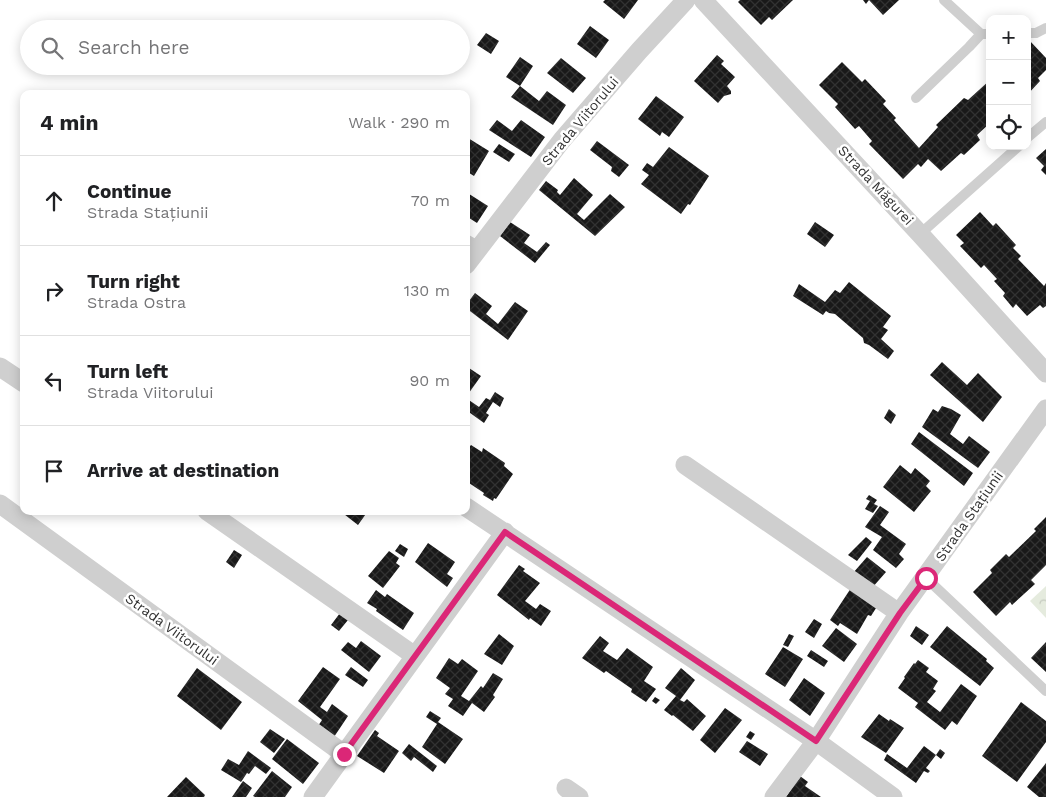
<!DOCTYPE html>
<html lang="en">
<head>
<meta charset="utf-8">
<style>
  :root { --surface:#fff; --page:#f6f6f6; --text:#202124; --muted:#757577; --line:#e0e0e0 }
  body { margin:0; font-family:"Work Sans",sans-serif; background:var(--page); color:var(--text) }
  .controls { position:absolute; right:15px; top:15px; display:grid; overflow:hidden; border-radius:10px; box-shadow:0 2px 12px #0003 }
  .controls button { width:45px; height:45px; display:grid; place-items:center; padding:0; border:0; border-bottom:1px solid var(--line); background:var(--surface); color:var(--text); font:25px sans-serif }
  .stop { position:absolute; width:15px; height:15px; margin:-11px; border:4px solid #db2777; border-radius:50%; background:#fff }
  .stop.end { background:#db2777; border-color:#fff; box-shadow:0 1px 5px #0008 }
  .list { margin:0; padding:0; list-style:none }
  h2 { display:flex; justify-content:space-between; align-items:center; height:65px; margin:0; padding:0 20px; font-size:21px }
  h2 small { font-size:16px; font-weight:400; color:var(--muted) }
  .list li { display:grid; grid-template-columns:32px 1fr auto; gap:15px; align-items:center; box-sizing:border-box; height:90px; padding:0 20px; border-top:1px solid var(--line) }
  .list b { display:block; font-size:19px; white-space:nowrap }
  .list p { margin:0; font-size:16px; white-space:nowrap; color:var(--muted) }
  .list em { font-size:16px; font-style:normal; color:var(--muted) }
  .icon { flex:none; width:28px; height:28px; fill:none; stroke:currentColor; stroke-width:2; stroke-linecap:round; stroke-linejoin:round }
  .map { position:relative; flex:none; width:1046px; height:797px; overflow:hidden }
  .search { position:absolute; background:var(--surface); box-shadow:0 2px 12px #0003; left:20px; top:20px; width:450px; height:55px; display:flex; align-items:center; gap:12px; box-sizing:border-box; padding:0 18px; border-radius:28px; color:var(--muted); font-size:19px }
  .panel { position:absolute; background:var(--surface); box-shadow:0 2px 12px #0003; left:20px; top:90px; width:450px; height:425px; border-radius:10px }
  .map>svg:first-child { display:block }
  .park { fill:url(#park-crowns) }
  .building { fill:url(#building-cross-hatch) }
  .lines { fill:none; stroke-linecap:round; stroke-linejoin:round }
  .lane { stroke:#cfcfcf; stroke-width:10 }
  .street { stroke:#cfcfcf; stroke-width:19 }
  .route { stroke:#db2777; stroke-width:6 }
  .labels { text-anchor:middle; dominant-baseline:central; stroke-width:5; stroke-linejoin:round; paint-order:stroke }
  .street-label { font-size:14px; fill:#323232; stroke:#fff }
</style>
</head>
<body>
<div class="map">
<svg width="1046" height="797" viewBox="0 0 1046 797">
  <defs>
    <pattern id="park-crowns" width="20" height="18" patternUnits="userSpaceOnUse" patternTransform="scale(1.25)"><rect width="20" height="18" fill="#e5ebde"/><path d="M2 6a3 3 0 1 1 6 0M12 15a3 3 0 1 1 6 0" fill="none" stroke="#c5cabf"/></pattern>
    <pattern id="building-cross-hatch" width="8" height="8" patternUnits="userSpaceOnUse" patternTransform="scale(1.25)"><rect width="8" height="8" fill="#191919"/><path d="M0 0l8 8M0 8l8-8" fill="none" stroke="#323232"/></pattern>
  </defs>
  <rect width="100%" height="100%" fill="#fff"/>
  <path class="park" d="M1046 586V618L1030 601Z"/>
  <path class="building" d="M605 0H638L624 19 603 2Z
    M740 0H793L772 20 769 17 761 25 738 2Z
    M863 0H899L883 15 869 0 866 4Z
    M590 26 609 40 596 58 577 44Z
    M486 33 499 41 491 54 477 45Z
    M1030 41 1046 58V70L1038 78 1040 81 1027 95V44Z
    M717 55 724 61 721 64 735 77 727 86 731 91V94L724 96 718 103 694 81Z
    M520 57 533 66 520 86 539 101 547 91 566 105 553 125 511 97 520 86 506 77Z
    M561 58 586 78 573 93 547 73Z
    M842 62 862 82 865 79 886 101 883 104 896 118 894 120 919 148 938 127 936 125 964 98 968 100 990 80V123L977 135 980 140 964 155 961 153 941 171 928 159 921 167 918 164 903 179 869 144 872 141 859 126 855 129 835 107 838 104 819 85Z
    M656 96 684 117 669 137 662 132 660 136 638 119Z
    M497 120 512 131 521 120 545 137 531 157 489 130Z
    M468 138 489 151 474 176 466 171V141Z
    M597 141 629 165 619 177 611 171 612 167 590 150Z
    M499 144 515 154 509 162 493 152Z
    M669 147 709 176 690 205 688 204 681 214 641 184 649 175 642 170 647 163 653 167Z
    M1046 149V175L1041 170 1044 166 1036 158Z
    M574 178 593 195 577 214 584 220 610 194 625 207 595 236 539 190 546 181 558 190 557 192 560 195Z
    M466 192 488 206 477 223 466 216Z
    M980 212 993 226 996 223 1016 245 1013 248 1021 256 1018 259 1044 286 1046 283V306L1043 308 1040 305 1027 316 1016 304 1013 308 1003 296 1005 293 994 281 997 279 984 265 981 268 960 246 964 243 956 235Z
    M510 222 530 235 524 243 537 252 546 242 550 245 535 263 500 236Z
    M815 222 834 235 825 247 807 234Z
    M849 282 891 316 883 327 888 330 881 339 894 351 888 359 869 345 864 343 863 338 835 314 829 313 826 311 823 315 793 296 799 284 825 302 835 290 840 293Z
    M475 293 492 306 486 314 498 324 515 302 528 311 508 340 466 308V305Z
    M942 362 967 385 978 373 1002 397 983 422 930 375Z
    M466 366 481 376 466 397Z
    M495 392 504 398 500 407 493 402 486 413 489 415 484 423 466 410V398L479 407 486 398 490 400Z
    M942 406 951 409 961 415 950 434 963 444 969 436 990 452 978 468 922 427 933 409 938 412Z
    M889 409 896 415 891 424 884 418Z
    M919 432 973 473 964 486 911 444Z
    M471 445 482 452 483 448 505 463 504 466 513 474 496 499 494 498 493 501 483 495 484 493 466 481V451Z
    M900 465 911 474 915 468 930 481 926 486 931 491 914 512 883 487Z
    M869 495 877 500 874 504 878 506 873 513 865 509 870 501 866 499Z
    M880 506 889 512 880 525 906 544 899 554 904 559 896 568 873 550 882 537 865 527Z
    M340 511H368L358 525Z
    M1046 517V565L1031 580 1035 584 1012 605 1010 602 996 616 973 592 992 573 990 570 1006 554 1009 557 1036 531 1034 529Z
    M866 537 872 542 857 561 848 555Z
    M428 543 455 562 447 574 453 578 447 587 415 562Z
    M400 544 408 549 404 557 395 551Z
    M234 550 242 555 234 568 226 562Z
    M389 551 399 558 396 563 400 566 383 588 368 576Z
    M867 557 886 572 872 588 853 573Z
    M519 565 525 569 523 571 540 583 525 601 536 609 540 604 551 611 541 626 530 618 529 620 497 595Z
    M851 588 878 605 871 616 868 615 857 634 840 623 838 626 830 620Z
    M376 590 385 597 387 594 414 613 403 630 376 611 377 609 367 603Z
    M340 613 348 620 339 631 331 625Z
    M814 619 822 624 814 638 805 632Z
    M916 626 929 635 922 645 910 636Z
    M947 626 987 659 986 661 994 668 980 686 930 647Z
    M836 628 857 644 844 662 822 646Z
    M499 634 514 646 502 665 484 654Z
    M789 634 794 636 788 647 783 645Z
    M600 636 609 643 603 651 617 660 627 648 653 667 644 681 656 689 646 702 631 692 632 689 606 671 604 673 582 658Z
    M361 641 381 656 369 672 341 650 348 642 356 648Z
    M1046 642V672L1031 658Z
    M783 647 803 659 785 687 765 674Z
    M811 650 828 661 824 667 807 656Z
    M449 658 458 664 462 659 478 671 461 696 469 701 481 686 483 688 493 673 503 679 493 695 495 697 484 712 472 703 463 716 448 706 453 699 445 694 450 688 436 678Z
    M918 660 929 668 926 672 938 681 933 689 936 691 927 702 940 712 961 684 977 696 957 725 952 721 945 730 915 707 918 703 898 688 905 678 904 677 914 663 915 664Z
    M323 667 340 679 320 707 327 712 332 704 348 716 334 737 318 726 322 720 298 701Z
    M351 667 368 680 363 687 345 675Z
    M197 668 242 702 221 730 177 696Z
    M681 668 695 680 680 700 684 702 687 699 706 716 693 731 673 715 672 716 664 710 676 696 665 688Z
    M804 678 825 693 810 716 789 700Z
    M655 697 660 700 656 704 652 701Z
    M1021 702 1046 721V742L1017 782 982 756Z
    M725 708 742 720 715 753 700 740Z
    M430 711 441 718 438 722 463 739 445 764 422 747 437 724 426 717Z
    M879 714 889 721 890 719 904 728 886 753 861 737Z
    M270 729 285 739 274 753 260 742Z
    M375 730 379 733 377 736 399 751 384 773 357 756Z
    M750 731 755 734 751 740 746 737Z
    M287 739 319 763 303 784 272 759Z
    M747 741 768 754 760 766 739 752Z
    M409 744 437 766 433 772 414 757 411 761 402 753Z
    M924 746 936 755 926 768 930 771 928 773 924 771 916 783 884 760 887 754 907 768Z
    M940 749 945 753 941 759 936 755Z
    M248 751 271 768 266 774 255 766 249 774 247 773 241 782 221 770 228 759 239 765Z
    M1046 763V797H1039L1027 787Z
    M272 771 292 787 285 797H255L253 796Z
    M800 776 808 782 805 786 821 797H786Z
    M186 777 205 795 204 797H167Z
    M243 781 252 788 246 797H232Z"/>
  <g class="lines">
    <path class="lane" d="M944 0 981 34H990
      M1027 33H1036L1046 28
      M916 98 969 47 981 34
      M1027 138 1046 122
      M920 234 1019 146
      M466 239 480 247
      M926 578 1046 691"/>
    <path class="street" d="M703 0 920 234 1046 373
      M466 265 562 140 639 51 686 0
      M0 367 24 383
      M685 465 899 613
      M0 504 344 754
      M466 507 816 741 893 797
      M207 511 415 656
      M566 788 579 797
      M313 797 505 532
      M774 797 816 741 899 613 1046 409"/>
  </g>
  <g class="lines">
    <path class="route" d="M344 754 505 532 816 741 900 613 926 578"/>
  </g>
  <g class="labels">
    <g class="street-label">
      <text transform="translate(580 121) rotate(-50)">Strada Viitorului</text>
      <text transform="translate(876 185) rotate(47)">Strada Măgurei</text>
      <text transform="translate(969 516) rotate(-55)">Strada Stațiunii</text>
      <text transform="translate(172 629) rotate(36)">Strada Viitorului</text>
    </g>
  </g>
</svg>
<div class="controls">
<button>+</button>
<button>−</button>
<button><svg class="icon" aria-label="locate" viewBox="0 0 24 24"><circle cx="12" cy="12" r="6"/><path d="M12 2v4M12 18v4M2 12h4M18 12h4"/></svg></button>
</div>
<div class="stop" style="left:926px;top:578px"></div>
<div class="stop end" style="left:344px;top:754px"></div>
<div class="search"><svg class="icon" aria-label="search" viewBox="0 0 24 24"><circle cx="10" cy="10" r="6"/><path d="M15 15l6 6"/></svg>Search here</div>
<section class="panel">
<h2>4 min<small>Walk · 290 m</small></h2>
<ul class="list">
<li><svg class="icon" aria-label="ahead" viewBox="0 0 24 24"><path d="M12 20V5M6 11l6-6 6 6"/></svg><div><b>Continue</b><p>Strada Stațiunii</p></div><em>70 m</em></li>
<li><svg class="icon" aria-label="right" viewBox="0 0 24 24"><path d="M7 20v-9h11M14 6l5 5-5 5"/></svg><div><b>Turn right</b><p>Strada Ostra</p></div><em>130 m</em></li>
<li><svg class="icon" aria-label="left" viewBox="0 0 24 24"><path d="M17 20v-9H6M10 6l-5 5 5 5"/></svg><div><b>Turn left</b><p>Strada Viitorului</p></div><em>90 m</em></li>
<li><svg class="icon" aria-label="arrive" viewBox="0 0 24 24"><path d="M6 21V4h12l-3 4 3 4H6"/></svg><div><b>Arrive at destination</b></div></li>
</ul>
</section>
</div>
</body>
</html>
